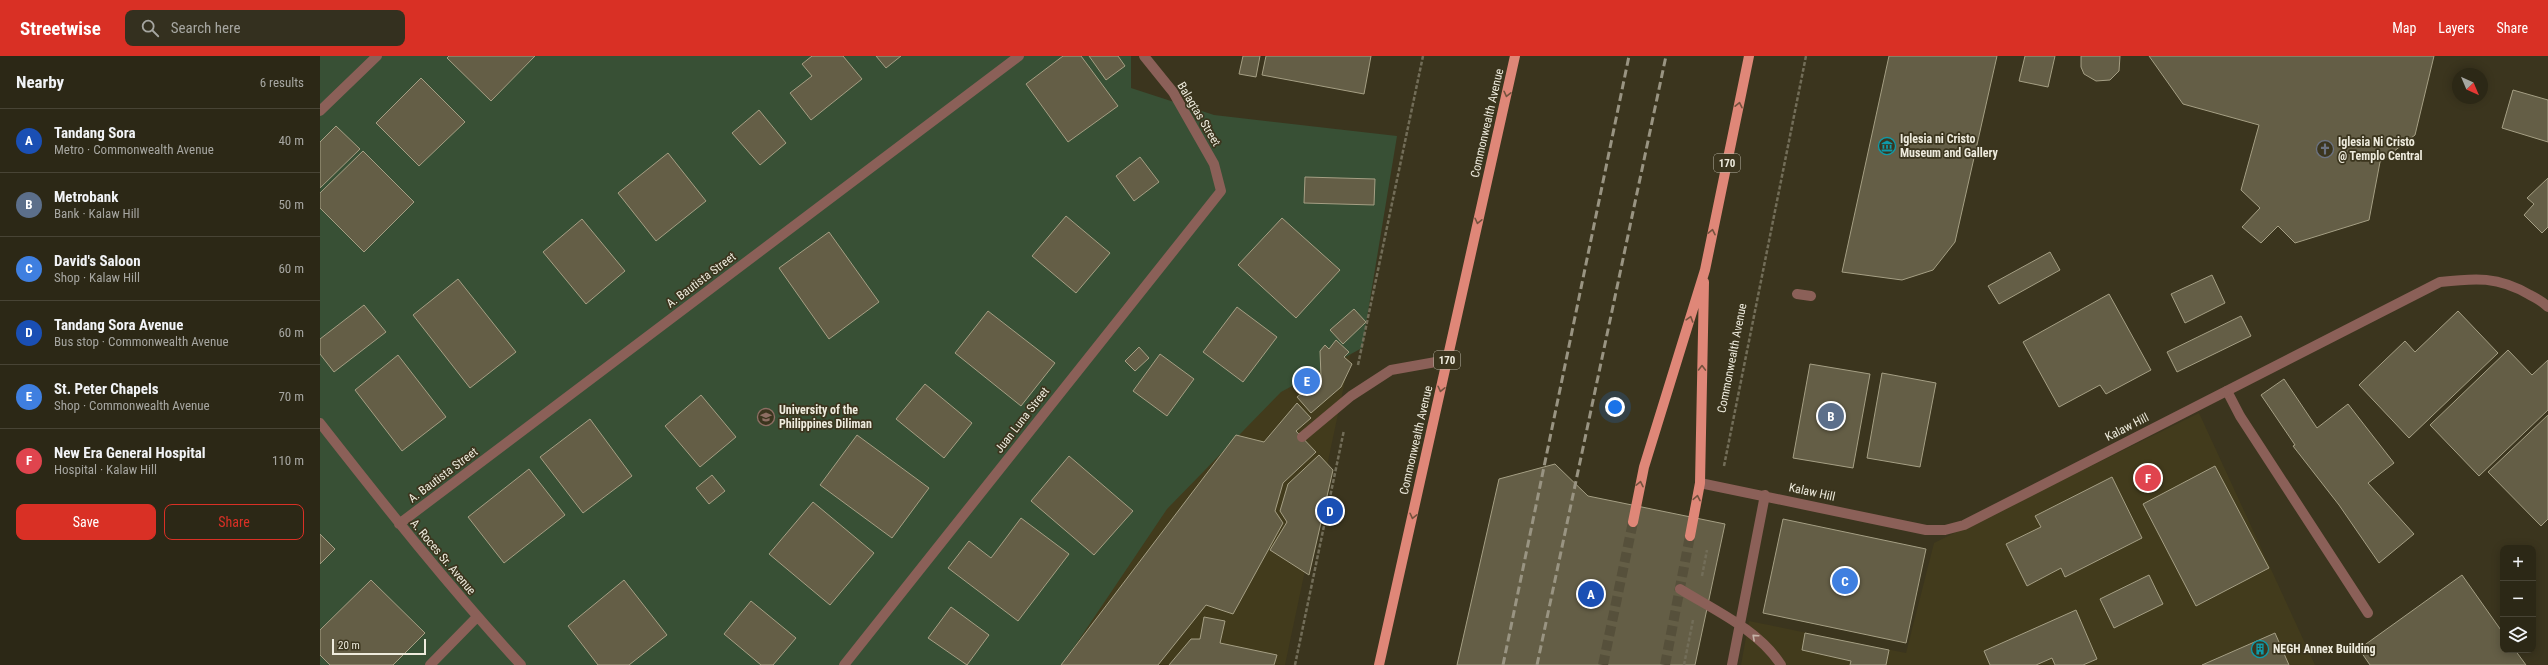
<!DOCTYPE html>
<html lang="en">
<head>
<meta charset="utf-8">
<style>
  :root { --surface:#2c2816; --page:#34301f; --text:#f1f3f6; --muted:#a6a6a1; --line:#484435; --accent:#d93025 }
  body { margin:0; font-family:"Roboto Condensed",sans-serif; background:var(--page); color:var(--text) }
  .controls { position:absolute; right:12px; bottom:12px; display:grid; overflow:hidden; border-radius:8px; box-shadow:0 2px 10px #0003 }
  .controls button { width:36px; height:36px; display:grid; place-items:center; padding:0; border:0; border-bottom:1px solid var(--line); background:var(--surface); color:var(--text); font:20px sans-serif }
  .compass { position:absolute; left:2132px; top:12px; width:36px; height:36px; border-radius:50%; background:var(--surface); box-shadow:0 2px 10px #0003; rotate:136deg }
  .scale { position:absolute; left:12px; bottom:10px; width:94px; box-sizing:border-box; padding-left:4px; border:2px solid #eeebdd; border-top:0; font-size:11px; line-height:14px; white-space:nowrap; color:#eeebdd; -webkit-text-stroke:3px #3b351e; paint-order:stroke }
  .you { position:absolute; left:1295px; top:351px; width:14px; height:14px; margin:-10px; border:3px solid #fff; border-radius:50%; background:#1a73e8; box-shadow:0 0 0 6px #1a73e833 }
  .badge { display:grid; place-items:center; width:26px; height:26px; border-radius:50%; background:var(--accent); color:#fff; font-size:13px; font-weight:700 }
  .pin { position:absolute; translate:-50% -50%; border:2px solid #fff; box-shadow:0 1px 4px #0006 }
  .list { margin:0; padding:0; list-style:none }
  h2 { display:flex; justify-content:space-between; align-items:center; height:52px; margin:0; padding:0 16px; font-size:17px }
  h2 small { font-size:13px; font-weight:400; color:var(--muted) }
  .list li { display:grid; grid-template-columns:26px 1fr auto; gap:12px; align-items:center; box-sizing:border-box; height:64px; padding:0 16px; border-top:1px solid var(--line) }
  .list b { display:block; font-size:15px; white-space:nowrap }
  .list p { margin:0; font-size:13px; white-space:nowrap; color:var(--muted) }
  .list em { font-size:13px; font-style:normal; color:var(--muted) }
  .actions { display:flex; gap:8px; padding:12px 16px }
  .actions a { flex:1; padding:9px 0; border:1px solid var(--accent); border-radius:8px; text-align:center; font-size:14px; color:var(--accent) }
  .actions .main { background:var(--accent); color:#fff }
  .icon { flex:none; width:22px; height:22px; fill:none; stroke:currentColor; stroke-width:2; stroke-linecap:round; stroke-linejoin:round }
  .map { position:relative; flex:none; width:2228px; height:609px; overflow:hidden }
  header { display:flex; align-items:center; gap:24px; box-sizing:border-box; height:56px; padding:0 20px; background:var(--accent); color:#fff }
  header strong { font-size:19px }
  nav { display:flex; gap:22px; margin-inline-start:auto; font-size:14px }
  .search { width:280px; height:36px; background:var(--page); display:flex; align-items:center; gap:10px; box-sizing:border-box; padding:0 14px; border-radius:8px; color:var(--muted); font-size:15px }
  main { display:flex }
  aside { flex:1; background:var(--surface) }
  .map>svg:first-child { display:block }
  .built { fill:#423b1c }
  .green { fill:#385035 }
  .building { fill:#645e46; stroke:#a59f84 }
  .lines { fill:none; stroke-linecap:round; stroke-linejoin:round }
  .primary-tunnel { stroke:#56503b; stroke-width:10; stroke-dasharray:10 5; stroke-linecap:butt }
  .path { stroke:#726d58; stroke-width:2.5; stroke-dasharray:4 2; stroke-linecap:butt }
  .lane { stroke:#8b6058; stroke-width:10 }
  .street { stroke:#8b6058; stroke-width:10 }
  .primary { stroke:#df8778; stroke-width:10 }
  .rail { stroke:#999482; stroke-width:3; stroke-dasharray:8 4; stroke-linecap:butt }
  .oneway { stroke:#74523e }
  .oneway2 { stroke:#c6b3a8 }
  .labels { text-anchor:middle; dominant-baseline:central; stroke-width:3.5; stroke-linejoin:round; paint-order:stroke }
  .shield { fill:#3b351e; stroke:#b8b4a4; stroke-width:1 }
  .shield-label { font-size:11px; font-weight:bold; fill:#eeebdd }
  .street-label { font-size:12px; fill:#eeebdd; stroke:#3b351e }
  .poi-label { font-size:12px; font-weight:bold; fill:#eeebdd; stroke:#3b351e; text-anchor:start }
</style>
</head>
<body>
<header>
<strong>Streetwise</strong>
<div class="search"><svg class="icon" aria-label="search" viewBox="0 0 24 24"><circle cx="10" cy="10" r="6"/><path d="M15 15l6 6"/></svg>Search here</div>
<nav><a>Map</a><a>Layers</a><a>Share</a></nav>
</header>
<main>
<aside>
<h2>Nearby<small>6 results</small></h2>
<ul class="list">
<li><span class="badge" style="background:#1a4fb4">A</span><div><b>Tandang Sora</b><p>Metro · Commonwealth Avenue</p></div><em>40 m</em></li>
<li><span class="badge" style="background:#5c6f8a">B</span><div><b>Metrobank</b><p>Bank · Kalaw Hill</p></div><em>50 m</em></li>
<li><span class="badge" style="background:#3f7fe0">C</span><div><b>David's Saloon</b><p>Shop · Kalaw Hill</p></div><em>60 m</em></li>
<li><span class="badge" style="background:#1a4fb4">D</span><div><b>Tandang Sora Avenue</b><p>Bus stop · Commonwealth Avenue</p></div><em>60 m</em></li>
<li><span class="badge" style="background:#3f7fe0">E</span><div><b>St. Peter Chapels</b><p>Shop · Commonwealth Avenue</p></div><em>70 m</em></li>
<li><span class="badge" style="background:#e0444e">F</span><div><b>New Era General Hospital</b><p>Hospital · Kalaw Hill</p></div><em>110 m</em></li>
</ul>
<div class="actions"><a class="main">Save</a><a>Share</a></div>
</aside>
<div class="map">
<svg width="2228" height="609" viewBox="0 0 2228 609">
  <rect width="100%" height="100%" fill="#3b351e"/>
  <path class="built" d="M1052 197 965 609H720Z
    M1879 357 1995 609H1421L1429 565 1586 597 1614 487Z"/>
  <path class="green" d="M0 0H811V32L894 59 1077 80 1042 292 961 336 847 453 742 609H0Z"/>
  <path class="building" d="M129 0H215L171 45 127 2Z
    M492 0H523L542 23 491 64 470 37 492 20 482 8Z
    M556 0H581L566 12Z
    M743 0H761L798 50 748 86 706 28Z
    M769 0H798L805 10 786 24Z
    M923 0H940L936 21 919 18Z
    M946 0H1051L1044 38 942 19Z
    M1569 0H1677L1635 186 1613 214 1582 224 1522 216Z
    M1705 0H1735L1728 31 1699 25Z
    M1761 0H1800L1799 15 1790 24 1776 25 1764 18 1761 11Z
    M1829 0H2114L2095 79 2060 106 2049 164 1975 187 1958 170 1941 187 1922 171 1940 152 1921 134 1939 69 1863 48Z
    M101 22 145 66 99 110 56 67Z
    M2193 34 2228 44V86L2182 72Z
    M439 54 466 87 440 109 412 77Z
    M16 70 40 93 0 132V86Z
    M43 95 94 146 44 196 0 152V137Z
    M348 97 386 145 336 185 298 137Z
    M820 101 839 126 814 145 796 120Z
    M985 121 1055 123 1054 149 984 147Z
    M2228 122V171L2222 177 2204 159 2214 148 2207 142Z
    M746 160 790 197 756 237 712 200Z
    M962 162 1020 214 976 262 918 209Z
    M262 163 305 215 266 248 223 196Z
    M509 176 559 246 509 283 459 212Z
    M1730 196 1740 214 1679 248 1668 230Z
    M1892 219 1905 247 1865 267 1851 238Z
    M138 223 196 296 150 332 93 259Z
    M1789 238 1831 314 1786 338 1780 329 1739 351 1703 286Z
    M44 249 66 276 14 316 0 298V283Z
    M917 251 957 281 923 326 883 296Z
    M1034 253 1046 266 1023 288 1010 274Z
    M668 255 735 307 701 350 635 297Z
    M2138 255 2178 297 2089 382 2039 329 2085 285 2095 296Z
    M1921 260 1931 280 1857 316 1847 296Z
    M1016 284 1029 296 1024 301 1032 308 1021 331 991 357 977 341 1001 321 1000 295 1005 289 1009 293Z
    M819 291 829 302 815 315 805 305Z
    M2188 294 2212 319 2228 304V354L2159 420 2110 369Z
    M840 298 874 323 847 360 813 335Z
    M78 299 126 361 82 395 35 334Z
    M1490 308 1550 318 1533 412 1473 402Z
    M1562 317 1616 327 1600 411 1547 402Z
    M1964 323 1997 372 2028 348 2074 407 2048 427 2094 478 2059 507 2019 449 1973 390 1975 389 1941 339Z
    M605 328 652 367 624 402 576 363Z
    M381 339 416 381 380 411 345 370Z
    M977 347 991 362 976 375 996 396 963 427 955 455 963 467 913 558 886 549 838 609H741L916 379 944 386Z
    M2228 359V463L2221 470 2168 416Z
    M270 363 312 420 263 457 220 401Z
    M537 379 609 432 572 482 500 429Z
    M999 399 1013 414 989 519 950 494 967 466 960 455 968 428Z
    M749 400 813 455 774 499 711 445Z
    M1235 408 1268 440 1405 468 1375 609H1137L1179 423Z
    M1895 410 1949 512 1876 550 1823 448Z
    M209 413 245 459 184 507 148 461Z
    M392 419 405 435 389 448 376 432Z
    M1792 421 1822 482 1745 521 1741 512 1707 530 1686 488 1721 471 1715 460Z
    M493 446 554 497 510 549 449 498Z
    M701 462 749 498 698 565 628 512 649 485 671 502Z
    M1463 463 1606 493 1586 587 1443 557Z
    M0 478 15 493 0 508Z
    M1829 519 1843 548 1794 572 1780 543Z
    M2142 519 2183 577V594H2195L2206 609H2050L2039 593Z
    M51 524 105 577 73 609H10L0 599V574Z
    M304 524 347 579 309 609H278L248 570Z
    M431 545 476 582 453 609H441L404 578Z
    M631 551 669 579 647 609 608 582Z
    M1756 554 1777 603 1763 609H1735L1732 602 1716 609H1670L1664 595Z
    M884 561 905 565 900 587 957 599 954 609H849L871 583H880Z
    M1485 577 1569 594 1566 609H1530L1531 605 1482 594Z
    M1955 577 1969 609H1882Z"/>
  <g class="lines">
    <path class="primary-tunnel" d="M1283 609 1313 466
      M1345 609 1370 480"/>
    <path class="path" d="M1038 309 1103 0
      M1404 410 1486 0
      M1382 520 1387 494
      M975 609 1024 374
      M1364 609 1373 564"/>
    <path class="lane" d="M1477 238 1491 240
      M1907 335 1920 360 2048 557
      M982 381 1031 340 1071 314 1127 304
      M1360 533C1394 554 1439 574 1461 609"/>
    <path class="street" d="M0 55 57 0
      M0 367C65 450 130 532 201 609
      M1380 427 1606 474H1625L1644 469 2120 226C2155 222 2178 220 2210 239 2216 242 2223 246 2228 251
      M79 468 699 0
      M110 609 157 561
      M524 609 901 135 894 108 853 36 824 0
      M1412 609 1445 439"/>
    <path class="primary" d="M1313 466 1324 411 1385 214 1429 0
      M1370 480 1380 427 1384 226
      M1059 609 1195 0"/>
    <path class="rail" d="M1183 609 1309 0
      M1217 609 1346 0"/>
  </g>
  <defs><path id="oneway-chevron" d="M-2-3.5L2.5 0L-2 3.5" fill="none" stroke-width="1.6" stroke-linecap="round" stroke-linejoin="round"/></defs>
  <g class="oneway">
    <use href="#oneway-chevron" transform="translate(1187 38) rotate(103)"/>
    <use href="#oneway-chevron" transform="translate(1419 49) rotate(-78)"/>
    <use href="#oneway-chevron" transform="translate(1158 165) rotate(103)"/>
    <use href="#oneway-chevron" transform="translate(1392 176) rotate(-78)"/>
    <use href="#oneway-chevron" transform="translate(1370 263) rotate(-73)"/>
    <use href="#oneway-chevron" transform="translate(1382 312) rotate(-89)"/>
    <use href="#oneway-chevron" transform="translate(1121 333) rotate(103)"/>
    <use href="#oneway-chevron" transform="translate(1320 428) rotate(-78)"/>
    <use href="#oneway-chevron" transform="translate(1377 442) rotate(-79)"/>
    <use href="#oneway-chevron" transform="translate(1093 460) rotate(103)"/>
  </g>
  <use class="oneway2" href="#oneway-chevron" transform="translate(1435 581) rotate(-138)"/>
  <defs>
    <g id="museum-ring" transform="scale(0.9)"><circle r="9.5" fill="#3b351e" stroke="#0f9aa8" stroke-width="1.5"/><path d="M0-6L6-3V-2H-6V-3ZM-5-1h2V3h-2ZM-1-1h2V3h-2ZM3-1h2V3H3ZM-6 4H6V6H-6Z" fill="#0f9aa8"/></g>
    <g id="church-ring" transform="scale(0.9)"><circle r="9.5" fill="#3b351e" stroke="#6b7280" stroke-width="1.5"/><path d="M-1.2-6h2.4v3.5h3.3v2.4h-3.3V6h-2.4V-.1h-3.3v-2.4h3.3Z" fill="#6b7280"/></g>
    <g id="university-ring" transform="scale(0.9)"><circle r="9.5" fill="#3b351e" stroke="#8d6e63" stroke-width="1.5"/><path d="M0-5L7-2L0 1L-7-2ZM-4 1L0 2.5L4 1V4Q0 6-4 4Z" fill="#8d6e63"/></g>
    <g id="building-ring" transform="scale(0.9)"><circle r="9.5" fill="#3b351e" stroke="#0f9aa8" stroke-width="1.5"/><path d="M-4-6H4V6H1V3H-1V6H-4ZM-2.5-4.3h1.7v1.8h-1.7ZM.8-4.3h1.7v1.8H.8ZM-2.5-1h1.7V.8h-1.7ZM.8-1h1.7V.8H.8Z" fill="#0f9aa8"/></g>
  </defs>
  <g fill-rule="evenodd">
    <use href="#museum-ring" x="1567" y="90"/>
    <use href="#church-ring" x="2005" y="93"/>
    <use href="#university-ring" x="446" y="361"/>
    <use href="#building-ring" x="1940" y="593"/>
  </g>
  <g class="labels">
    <g class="shield">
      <rect x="1394" y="98" width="26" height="18" rx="3"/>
      <rect x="1114" y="295" width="26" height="18" rx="3"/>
    </g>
    <g class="shield-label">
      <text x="1407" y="107">170</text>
      <text x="1127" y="304">170</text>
    </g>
    <g class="street-label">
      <text transform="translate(879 58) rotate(59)">Balagtas Street</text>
      <text transform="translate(1167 67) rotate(-77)">Commonwealth Avenue</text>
      <text transform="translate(381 224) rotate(-37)">A. Bautista Street</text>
      <text transform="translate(1412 302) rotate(-79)">Commonwealth Avenue</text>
      <text transform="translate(702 364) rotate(-52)">Juan Luna Street</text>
      <text transform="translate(1807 371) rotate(-27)">Kalaw Hill</text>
      <text transform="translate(1096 384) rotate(-77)">Commonwealth Avenue</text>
      <text transform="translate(123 419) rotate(-37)">A. Bautista Street</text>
      <text transform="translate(1492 436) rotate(12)">Kalaw Hill</text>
      <text transform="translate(123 501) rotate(50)">A. Roces Sr. Avenue</text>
    </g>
    <g class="poi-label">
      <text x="1580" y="83">Iglesia ni Cristo<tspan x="1580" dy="14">Museum and Gallery</tspan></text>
      <text x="2018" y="86">Iglesia Ni Cristo<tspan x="2018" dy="14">@ Templo Central</tspan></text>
      <text x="459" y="354">University of the<tspan x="459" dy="14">Philippines Diliman</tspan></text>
      <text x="1953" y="593">NEGH Annex Building</text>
    </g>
  </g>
</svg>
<div class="controls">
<button>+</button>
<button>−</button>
<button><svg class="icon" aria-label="layers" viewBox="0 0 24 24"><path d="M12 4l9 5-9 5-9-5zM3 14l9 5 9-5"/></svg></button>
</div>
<svg class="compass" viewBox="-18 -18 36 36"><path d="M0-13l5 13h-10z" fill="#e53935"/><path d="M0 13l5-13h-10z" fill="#a6a6a1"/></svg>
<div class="scale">20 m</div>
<div class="you"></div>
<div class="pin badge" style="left:1271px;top:538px;background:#1a4fb4">A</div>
<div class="pin badge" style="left:1511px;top:360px;background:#5c6f8a">B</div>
<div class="pin badge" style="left:1525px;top:525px;background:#3f7fe0">C</div>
<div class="pin badge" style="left:1010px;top:455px;background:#1a4fb4">D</div>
<div class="pin badge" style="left:987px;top:325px;background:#3f7fe0">E</div>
<div class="pin badge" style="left:1828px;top:422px;background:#e0444e">F</div>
</div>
</main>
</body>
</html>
